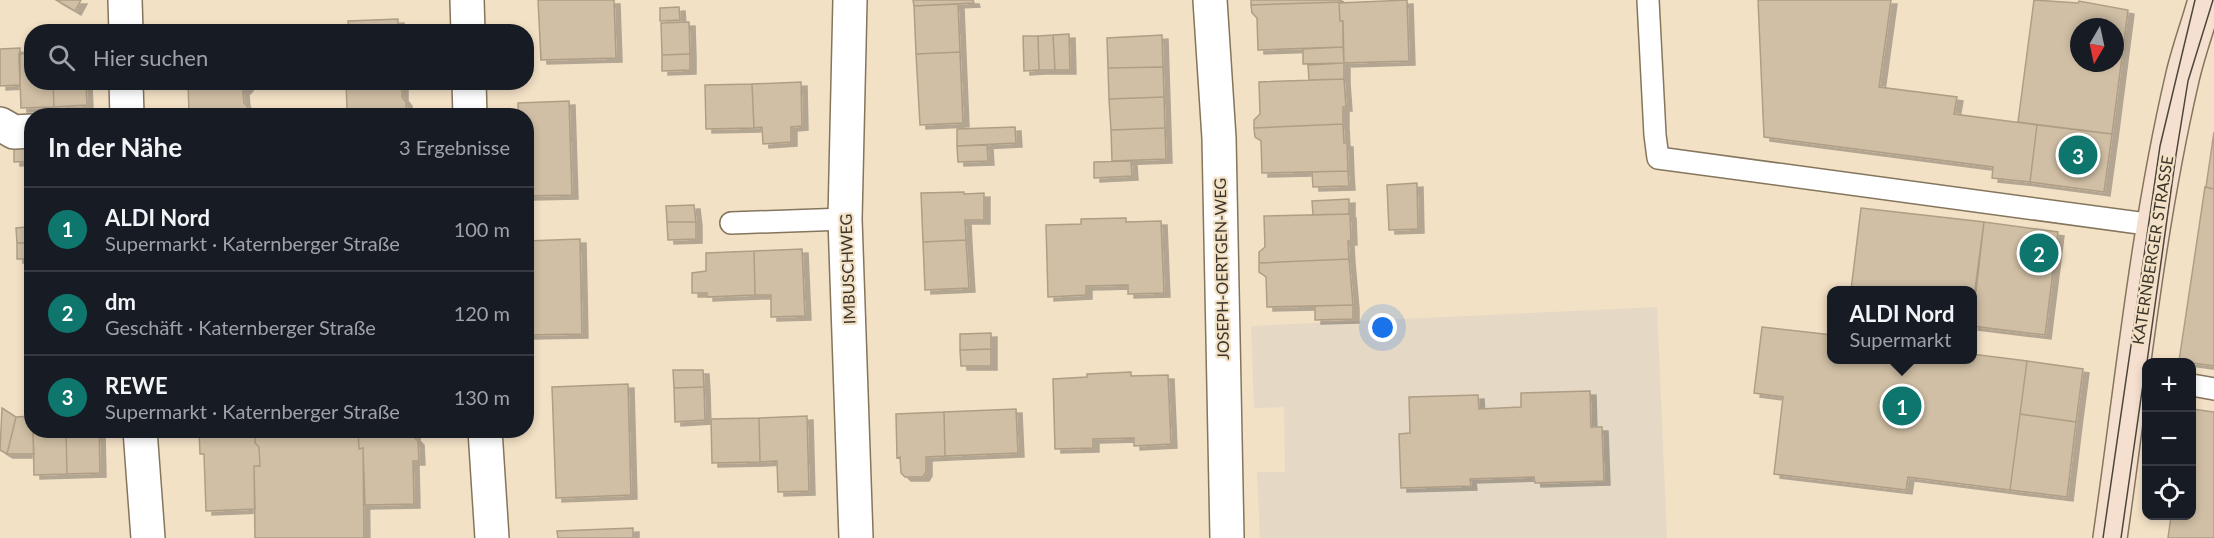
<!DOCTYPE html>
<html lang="de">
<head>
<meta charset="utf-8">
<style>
  :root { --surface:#171b24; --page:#242831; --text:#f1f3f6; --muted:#9ea1a6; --line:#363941; --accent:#0f766e }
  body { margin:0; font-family:Lato,sans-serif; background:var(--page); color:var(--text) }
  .controls { position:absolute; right:18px; bottom:18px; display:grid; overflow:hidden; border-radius:12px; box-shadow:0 3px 9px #0003 }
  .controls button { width:54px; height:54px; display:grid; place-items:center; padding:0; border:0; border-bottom:2px solid var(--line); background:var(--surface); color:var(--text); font:30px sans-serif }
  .compass { position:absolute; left:2070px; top:18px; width:54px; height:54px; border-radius:50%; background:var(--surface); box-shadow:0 3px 9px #0003; rotate:189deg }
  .you { position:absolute; left:1383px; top:328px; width:21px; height:21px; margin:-15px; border:4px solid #fff; border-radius:50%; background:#1a73e8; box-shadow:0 0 0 9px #1a73e833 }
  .badge { display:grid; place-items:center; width:39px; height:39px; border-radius:50%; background:var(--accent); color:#fff; font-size:20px; font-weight:700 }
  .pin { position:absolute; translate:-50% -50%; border:3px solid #fff; box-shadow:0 2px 6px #0006 }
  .popup { position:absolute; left:1827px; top:286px; width:150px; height:78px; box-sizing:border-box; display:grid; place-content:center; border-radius:12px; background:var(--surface); filter:drop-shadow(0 2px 4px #0005); font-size:20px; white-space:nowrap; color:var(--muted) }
  .popup b { font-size:22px; color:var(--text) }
  .popup::after { content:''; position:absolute; left:50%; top:100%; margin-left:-12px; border:12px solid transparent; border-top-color:var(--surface) }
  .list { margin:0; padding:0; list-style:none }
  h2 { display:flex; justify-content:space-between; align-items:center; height:78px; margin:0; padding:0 24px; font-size:26px }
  h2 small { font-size:20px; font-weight:400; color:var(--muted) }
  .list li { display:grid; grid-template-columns:39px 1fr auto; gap:18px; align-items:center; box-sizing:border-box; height:84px; padding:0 24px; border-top:2px solid var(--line) }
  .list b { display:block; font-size:22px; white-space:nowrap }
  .list p { margin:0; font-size:20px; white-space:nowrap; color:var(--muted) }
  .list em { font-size:20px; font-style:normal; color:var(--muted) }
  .icon { flex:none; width:33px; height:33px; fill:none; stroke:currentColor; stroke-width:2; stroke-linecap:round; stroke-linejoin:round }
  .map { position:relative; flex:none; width:2214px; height:538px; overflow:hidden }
  .search { position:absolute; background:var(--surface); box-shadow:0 3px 9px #0003; left:24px; top:24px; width:510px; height:66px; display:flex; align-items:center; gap:15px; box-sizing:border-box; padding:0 21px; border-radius:24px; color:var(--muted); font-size:22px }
  .panel { position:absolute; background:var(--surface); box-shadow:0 3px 9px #0003; left:24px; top:108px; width:510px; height:330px; border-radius:24px }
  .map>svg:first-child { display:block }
  .education { fill:#e5d8c5 }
  .building { fill:#d0bfa5; stroke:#af9e85; stroke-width:1.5; fill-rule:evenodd; filter:url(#shadow) }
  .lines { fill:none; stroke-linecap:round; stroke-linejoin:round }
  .lane-casing { stroke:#84755c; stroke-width:24 }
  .street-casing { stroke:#84755c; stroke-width:36 }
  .secondary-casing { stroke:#84755c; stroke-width:36 }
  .lane { stroke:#fff; stroke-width:21 }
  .street { stroke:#fff; stroke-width:33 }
  .secondary { stroke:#f5e0cf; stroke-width:33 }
  .tram { stroke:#4e463a; stroke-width:1.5 }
  .labels { text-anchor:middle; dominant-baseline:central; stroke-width:4.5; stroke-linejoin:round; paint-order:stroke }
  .street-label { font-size:16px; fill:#3b342a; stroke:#f3e1c6 }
</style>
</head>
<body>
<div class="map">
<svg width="2214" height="538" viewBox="0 0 2214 538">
  <defs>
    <filter id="shadow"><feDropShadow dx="6" dy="4" stdDeviation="0" flood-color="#0004"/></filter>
  </defs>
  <rect width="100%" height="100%" fill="#f3e1c6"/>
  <path class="education" d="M1657 307 1667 538H1260L1257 472H1285L1284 407 1254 408 1251 326Z"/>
  <path class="building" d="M56 0H81L75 11Z
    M538 0H614L616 58 541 60Z
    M913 0H973L974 3 914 6Z
    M1251 0H1339L1344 2 1251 5Z
    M1407 0 1409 61 1344 63 1343 21H1340L1339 3Z
    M1758 0H1891L1879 87 1957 97 1954 114 2037 125 2030 182 1992 178 1993 167 1764 137Z
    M2034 0 2078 3 2079 1 2128 10 2112 134 2018 122ZM2079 27H2115V63H2079Z
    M1344 2 1339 3 1340 21H1343V47L1258 50 1257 18 1252 13 1251 5Z
    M958 4 960 52 916 54 914 6Z
    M679 7 680 20 660 21V8Z
    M398 19V32H349L348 21Z
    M689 22 690 54 662 55 661 23Z
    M239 25V32H190V26Z
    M1069 34 1070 70H1055L1053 35Z
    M1053 35 1055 70H1039L1038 36Z
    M1162 35 1163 67 1108 68 1107 38Z
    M1023 36H1038L1039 70 1024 71Z
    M1343 47 1344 63 1303 64V49Z
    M20 48V85L0 86V49Z
    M960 52 963 123 920 125 916 54Z
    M32 53V82H53L54 107 21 108 19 54Z
    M690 54V70L662 71V55Z
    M1344 63V79L1309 80 1308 65Z
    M1163 67 1164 97 1109 99 1108 68Z
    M1344 79 1346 107H1343V124L1254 128V120L1260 114 1259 82Z
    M53 82H86L87 105 54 107Z
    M191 82H247V87L243 91 244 103 248 107V116L189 114 188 84Z
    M346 82H404L402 85V97L406 102 407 116H351V109H347Z
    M801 82 802 126 791 127V142L763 144 762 127 754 128 752 84Z
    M752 84 754 128 706 129 705 85Z
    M1164 97 1165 128 1111 130 1109 99Z
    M569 101 572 195 526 196V116H518V103Z
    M1343 124 1344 143H1347L1348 171 1262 173 1261 141 1255 137 1254 128Z
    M2037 125 2112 134 2104 192 2030 182Z
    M1015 127 1016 143 957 146V129Z
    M1165 128 1166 159 1112 161 1111 130Z
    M2214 132V189L2206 187Z
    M32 145V161L14 162V146Z
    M987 145 988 161 958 162 957 146Z
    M25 161H32V194H26Z
    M1131 161 1132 176 1094 178V162Z
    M1348 171 1349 186 1313 187 1312 172Z
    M1417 183 1418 229 1389 230 1387 185Z
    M2205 187 2214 189V366L2179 361Z
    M964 192V194L984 193V220H965L966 240 923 242 921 193Z
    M26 194H32V227H27Z
    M1349 199V214L1313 215 1312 201Z
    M694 205 696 222H667L666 206Z
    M1861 208 1984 222 1972 312V290H1851Z
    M1350 214 1351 241H1348L1349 259 1259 263V252L1265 247 1264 216Z
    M1126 218V222L1161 221 1164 293 1128 294V285L1086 286V295L1048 297 1046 225 1081 224V219Z
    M667 222H696V239L668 240Z
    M1984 222 2058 232 2045 335 1972 326Z
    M27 227H32V243H17L16 228Z
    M580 239 582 334 526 335V241Z
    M966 240 969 288 925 290 923 242Z
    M17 243H32V259H17Z
    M802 249 805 316 771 317V295H755L754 251Z
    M754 251 755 295 707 297V293H692V273L706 271V253Z
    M1349 259 1353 305 1267 307 1266 277 1259 272V263Z
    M1353 305V319L1315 320V306Z
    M1762 327 1832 335V360H1972V354L2027 361 2010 490 1908 477 1906 490 1774 474 1783 397 1754 393Z
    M991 333V349L960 350V334Z
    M991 349V366H961L960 350Z
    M2027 361 2083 369 2076 422 2020 414Z
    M673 370H703L704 387 674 388Z
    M1131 372V376L1168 375 1171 444 1134 446V438L1093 439V448L1055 449 1053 379 1087 377V374Z
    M628 384 631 495 556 498 552 387Z
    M704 387 705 420 675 422 674 388Z
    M1590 391 1591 427H1602L1604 481 1535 483 1534 477 1470 479 1471 486 1401 488 1399 434 1410 433 1409 397 1478 395 1479 409 1521 407V393Z
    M2 408 16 417 7 454 0 450Z
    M1016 409 1018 453 945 456 944 412Z
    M2192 409 2214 412V538H2168L2171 516H2192Z
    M944 412 945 456 926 457V472L923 477H905L901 473 900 457 897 458 896 414Z
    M2020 414 2076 422 2067 497 2010 490Z
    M32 416 34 454H7L16 417Z
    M807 416 809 491 778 492 777 461 760 462 759 418Z
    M759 418 760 462 712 463 711 419Z
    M33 430H66L67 474 34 475Z
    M66 430H99L100 473 67 474Z
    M199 430H255V443L259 447 260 466H254L255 509 206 511 204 454H200Z
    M255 430H358L359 449 363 448 364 538H255L254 466H260L259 447 255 443Z
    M358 430H414V437L418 441 419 461H413L414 504 365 505 363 448 359 449Z
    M633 528V538H558L557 531Z"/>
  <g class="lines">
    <g class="lane-casing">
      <path id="lane" d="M1648 0 1655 135 1658 158 2154 225
        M731 223 845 219
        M2192 385 2214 389"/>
    </g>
    <g class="street-casing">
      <path id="street" d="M125 0 126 32
        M467 0 468 32
        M850 0 845 219 856 538
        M1210 0 1219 138 1227 538
        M126 82 127 116
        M469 82 470 116
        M0 124 14 132 32 131
        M140 430 148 538
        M485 430 492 538"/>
    </g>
    <g class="secondary-casing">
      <path id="secondary" d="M2110 538C2132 385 2147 230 2182 79 2188 52 2198 26 2205 0"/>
    </g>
    <use href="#lane" class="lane"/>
    <use href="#street" class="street"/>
    <use href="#secondary" class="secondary"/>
    <path class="tram" d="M2147 362 2176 155 2188 81 2213 0
      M2103 538 2160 146 2195 0
      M2121 538 2146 363"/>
  </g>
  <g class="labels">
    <g class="street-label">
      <text transform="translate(2152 250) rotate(-81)">KATERNBERGER STRASSE</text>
      <text transform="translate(847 269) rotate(-92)">IMBUSCHWEG</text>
      <text transform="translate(1221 269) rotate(-91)">JOSEPH-OERTGEN-WEG</text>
    </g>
  </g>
</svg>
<div class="controls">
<button>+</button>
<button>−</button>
<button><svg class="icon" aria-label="locate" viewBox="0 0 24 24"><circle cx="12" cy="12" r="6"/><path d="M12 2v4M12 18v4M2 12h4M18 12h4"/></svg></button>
</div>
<svg class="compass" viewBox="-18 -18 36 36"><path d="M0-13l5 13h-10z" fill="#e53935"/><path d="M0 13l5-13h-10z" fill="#9ea1a6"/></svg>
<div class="you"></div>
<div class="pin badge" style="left:1902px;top:406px">1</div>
<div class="popup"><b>ALDI Nord</b>Supermarkt</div>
<div class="pin badge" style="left:2039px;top:253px">2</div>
<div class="pin badge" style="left:2078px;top:155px">3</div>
<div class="search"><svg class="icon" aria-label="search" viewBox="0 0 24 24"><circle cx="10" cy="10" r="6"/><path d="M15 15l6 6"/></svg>Hier suchen</div>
<section class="panel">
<h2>In der Nähe<small>3 Ergebnisse</small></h2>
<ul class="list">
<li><span class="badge">1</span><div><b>ALDI Nord</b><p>Supermarkt · Katernberger Straße</p></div><em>100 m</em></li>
<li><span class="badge">2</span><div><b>dm</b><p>Geschäft · Katernberger Straße</p></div><em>120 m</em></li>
<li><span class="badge">3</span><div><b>REWE</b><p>Supermarkt · Katernberger Straße</p></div><em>130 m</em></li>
</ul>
</section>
</div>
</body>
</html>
